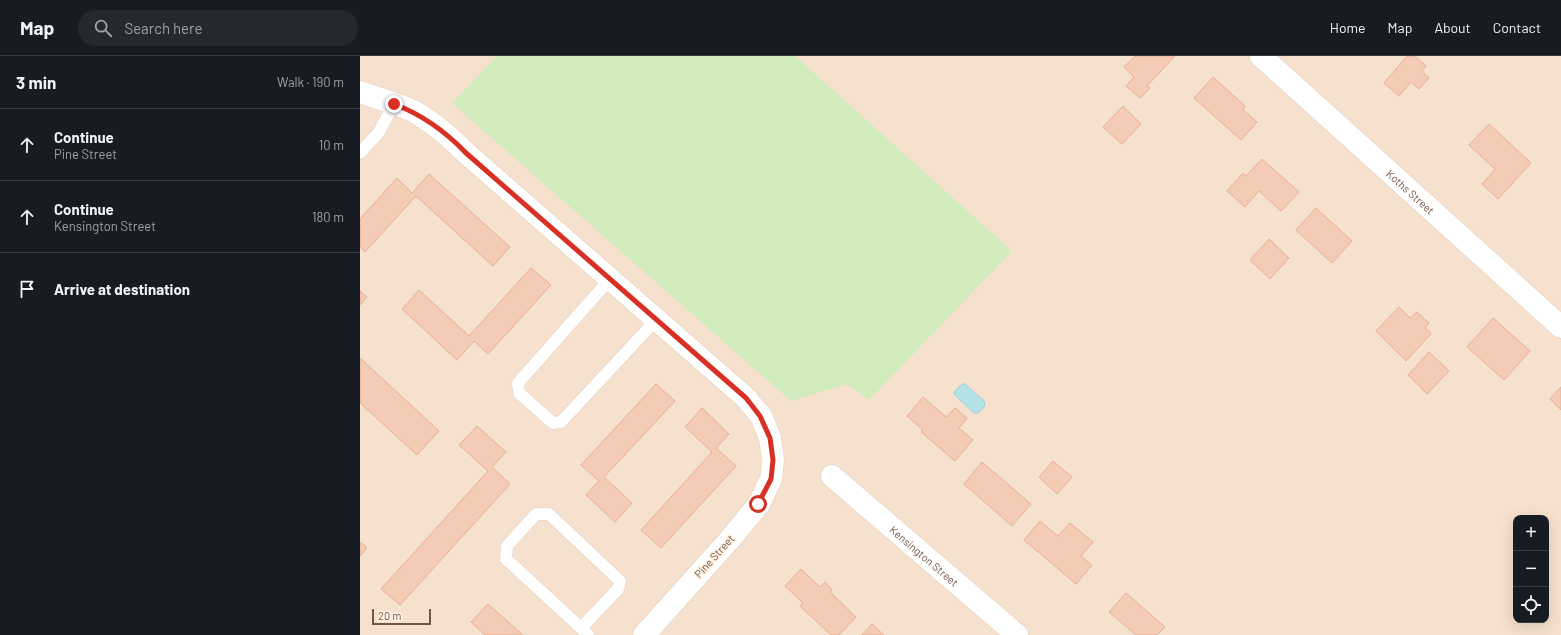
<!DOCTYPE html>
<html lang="en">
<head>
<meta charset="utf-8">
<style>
  :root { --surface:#171b24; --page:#242831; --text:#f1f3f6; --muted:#9ea1a6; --line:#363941 }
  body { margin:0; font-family:Barlow,sans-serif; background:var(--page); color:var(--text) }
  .controls { position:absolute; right:12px; bottom:12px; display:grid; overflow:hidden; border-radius:8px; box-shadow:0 4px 16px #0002 }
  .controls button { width:36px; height:36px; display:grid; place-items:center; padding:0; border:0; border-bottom:1px solid var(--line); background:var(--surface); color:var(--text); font:20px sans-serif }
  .scale { position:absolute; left:12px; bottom:10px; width:59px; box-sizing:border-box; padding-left:4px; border:2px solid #745446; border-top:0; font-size:11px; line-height:14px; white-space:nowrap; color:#745446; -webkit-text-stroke:3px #fff4e6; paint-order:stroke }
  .stop { position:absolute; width:12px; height:12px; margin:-9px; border:3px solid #d93025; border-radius:50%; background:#fff }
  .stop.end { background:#d93025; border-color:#fff; box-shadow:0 1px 4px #0008 }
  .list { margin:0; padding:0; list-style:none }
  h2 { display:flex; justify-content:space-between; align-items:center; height:52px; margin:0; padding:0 16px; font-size:17px }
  h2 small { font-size:13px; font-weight:400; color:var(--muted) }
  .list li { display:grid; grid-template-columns:26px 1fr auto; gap:12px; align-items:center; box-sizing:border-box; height:72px; padding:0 16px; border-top:1px solid var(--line) }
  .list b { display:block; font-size:15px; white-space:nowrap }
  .list p { margin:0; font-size:13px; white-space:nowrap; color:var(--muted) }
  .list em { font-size:13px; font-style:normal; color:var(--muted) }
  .icon { flex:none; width:22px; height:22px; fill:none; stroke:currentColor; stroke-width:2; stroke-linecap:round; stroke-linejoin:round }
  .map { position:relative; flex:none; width:1201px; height:579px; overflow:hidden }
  header { display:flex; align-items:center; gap:24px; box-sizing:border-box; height:56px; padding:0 20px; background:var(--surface); border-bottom:1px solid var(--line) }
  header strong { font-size:19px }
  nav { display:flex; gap:22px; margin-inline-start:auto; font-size:14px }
  .search { width:280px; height:36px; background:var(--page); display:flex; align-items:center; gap:10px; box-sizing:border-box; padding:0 14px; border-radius:22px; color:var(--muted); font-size:15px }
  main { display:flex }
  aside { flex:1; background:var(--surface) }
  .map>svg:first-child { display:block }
  .residential { fill:#f5e1cd; fill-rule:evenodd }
  .green { fill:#d2ebbd }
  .water { fill:#b3e2e7; stroke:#99d3d9 }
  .building { fill:#f4cbb5; stroke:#e7b095 }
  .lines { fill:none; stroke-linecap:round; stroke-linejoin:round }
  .service-casing { stroke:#e3cdbe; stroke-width:13 }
  .minor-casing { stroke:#e3cdbe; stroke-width:23 }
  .service { stroke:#fff; stroke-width:12 }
  .minor { stroke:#fff; stroke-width:22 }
  .route { stroke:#d93025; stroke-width:5 }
  .labels { text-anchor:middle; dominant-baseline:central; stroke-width:4; stroke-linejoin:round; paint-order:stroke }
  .street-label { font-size:11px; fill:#745446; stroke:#fff4e6 }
</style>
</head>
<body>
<header>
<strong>Map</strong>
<div class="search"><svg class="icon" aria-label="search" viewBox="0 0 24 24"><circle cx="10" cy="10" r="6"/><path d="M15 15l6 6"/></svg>Search here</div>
<nav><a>Home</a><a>Map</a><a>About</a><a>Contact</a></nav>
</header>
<main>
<aside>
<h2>3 min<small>Walk · 190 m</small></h2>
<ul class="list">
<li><svg class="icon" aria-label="ahead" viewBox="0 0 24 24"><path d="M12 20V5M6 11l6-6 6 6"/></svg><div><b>Continue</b><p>Pine Street</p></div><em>10 m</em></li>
<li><svg class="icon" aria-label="ahead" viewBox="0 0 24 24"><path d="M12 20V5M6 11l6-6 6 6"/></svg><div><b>Continue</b><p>Kensington Street</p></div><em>180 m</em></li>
<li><svg class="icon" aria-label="arrive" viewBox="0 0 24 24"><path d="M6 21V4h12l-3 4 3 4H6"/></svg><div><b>Arrive at destination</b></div></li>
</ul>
</aside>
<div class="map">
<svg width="1201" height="579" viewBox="0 0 1201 579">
  <rect width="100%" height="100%" fill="#fdf0df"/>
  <path class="residential" d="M0 0H1201V579H0ZM1156 462H1186V564H1156Z"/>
  <path class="green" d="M137 0H435L652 195 509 344 487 328 431 345 92 47Z"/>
  <path class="water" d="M602 328H605L624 345 625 350 618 357H614L595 339 594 336Z"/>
  <path class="building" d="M775 0H815L787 30 790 32 780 42 766 30 774 21 764 11Z
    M1047 0H1055L1066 10 1062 15 1069 22 1059 33 1051 26 1039 40 1024 27Z
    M853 21 885 50 883 54 897 66 881 84 834 42Z
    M763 50 781 68 762 88 743 71Z
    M1129 68 1171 107 1138 143 1122 128 1135 113 1109 89Z
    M902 103 939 136 921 155 899 135 885 151 867 135 883 117 886 120Z
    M69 118 150 191 133 210 56 140 5 196 0 191V163L37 122 52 137Z
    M956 152 992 185 972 207 936 174Z
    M909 183 929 202 910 223 890 204Z
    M171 212 191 229 128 298 114 285 97 304 42 253 59 234 109 280Z
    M0 235 7 241 0 249Z
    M1039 251 1050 262 1057 256 1069 267 1065 271 1071 278 1046 305 1016 275Z
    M1133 262 1170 295 1144 324 1107 291Z
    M1069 296 1089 315 1067 338 1048 319Z
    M0 302 79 375 57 399 0 347Z
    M296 328 315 345 244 421 272 447 255 466 226 439 239 425 221 409Z
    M1201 331V354L1190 343Z
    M563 341 586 361 595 352 607 362 599 372 613 384 595 405 561 376 563 374 547 360Z
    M342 352 369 378 356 392 376 410 301 492 281 474 352 396 325 371Z
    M117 370 146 396 132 411 150 428 40 549 21 533 128 415 99 389Z
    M693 405 712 421 697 438 679 421Z
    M622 406 671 448 652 470 604 428Z
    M680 465 698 480 710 467 733 486 721 500 732 509 716 528 664 484Z
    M0 486 7 492 0 500Z
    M441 513 460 531 465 526 472 534 470 536 496 561 479 579H471L440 550 443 547 425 530Z
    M766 537 805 571 797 579H776L749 556Z
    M128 548 163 579H125L111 566Z
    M512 568 524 579H502Z"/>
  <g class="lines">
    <g class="service-casing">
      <path id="service" d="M0 97 19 76 34 48
        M250 223 158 327 159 337 193 367 201 366 296 264
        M221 572 258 533 260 525 189 458H176L147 490 146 503 221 572 228 579"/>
    </g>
    <g class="minor-casing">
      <g id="minor">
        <path id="s1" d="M901 0 1201 271"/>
        <path d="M0 36C17 42 36 47 53 55 73 66 90 81 106 97L386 342 401 360 410 382 413 404 411 423 399 448 371 482 284 579"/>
        <path id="s2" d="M472 420 657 579"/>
      </g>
    </g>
    <use href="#service" class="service"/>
    <use href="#minor" class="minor"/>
  </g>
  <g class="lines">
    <path class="route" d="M34 48C63 59 85 75 106 97L386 342 400 360 410 382 413 404 411 423 398 448"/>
  </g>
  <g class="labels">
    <g class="street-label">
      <text stroke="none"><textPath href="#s1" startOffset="202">Koths Street</textPath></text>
      <text stroke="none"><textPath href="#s2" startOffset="122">Kensington Street</textPath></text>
      <text transform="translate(354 500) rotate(-48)">Pine Street</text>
    </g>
  </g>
</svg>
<div class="controls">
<button>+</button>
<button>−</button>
<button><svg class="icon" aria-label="locate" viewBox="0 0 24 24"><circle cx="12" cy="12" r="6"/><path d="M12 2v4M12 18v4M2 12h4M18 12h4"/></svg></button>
</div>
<div class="scale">20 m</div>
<div class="stop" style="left:398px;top:448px"></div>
<div class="stop end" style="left:34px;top:48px"></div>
</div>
</main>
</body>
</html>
